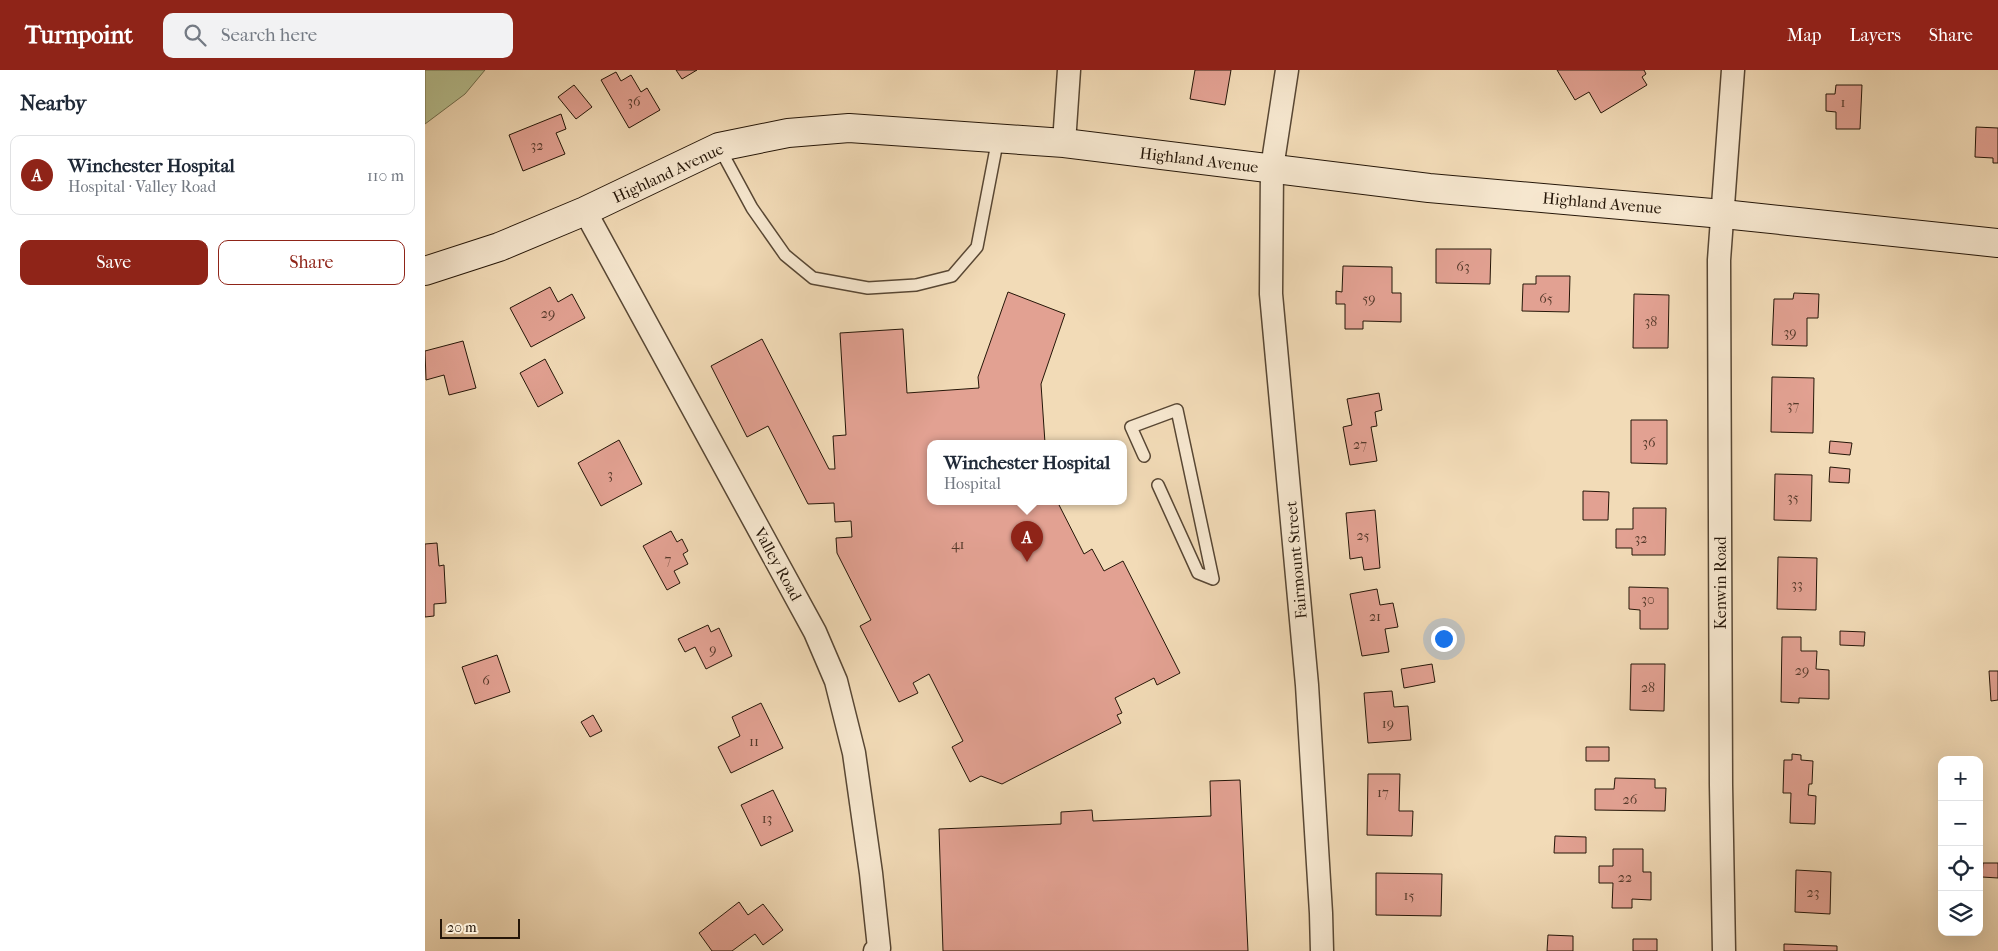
<!DOCTYPE html>
<html lang="en">
<head>
<meta charset="utf-8">
<style>
  :root { --surface:#fff; --page:#f2f2f3; --text:#1f2937; --muted:#747a83; --line:#e0e1e3; --accent:#8f2418 }
  body { margin:0; font-family:"IM FELL French Canon",serif; background:var(--page); color:var(--text) }
  .controls { position:absolute; right:15px; bottom:15px; display:grid; overflow:hidden; border-radius:10px; box-shadow:0 5px 20px #0002 }
  .controls button { width:45px; height:45px; display:grid; place-items:center; padding:0; border:0; border-bottom:1px solid var(--line); background:var(--surface); color:var(--text); font:25px sans-serif }
  .scale { position:absolute; left:15px; bottom:12px; width:80px; box-sizing:border-box; padding-left:5px; border:2px solid #251608; border-top:0; font-size:14px; line-height:18px; white-space:nowrap; color:#251608; -webkit-text-stroke:4px #f7e8d0; paint-order:stroke }
  .you { position:absolute; left:1018px; top:568px; width:18px; height:18px; margin:-12px; border:4px solid #fff; border-radius:50%; background:#1a73e8; box-shadow:0 0 0 8px #1a73e833 }
  .badge { display:grid; place-items:center; width:32px; height:32px; border-radius:50%; background:var(--accent); color:#fff; font-size:16px; font-weight:700 }
  .pin { position:absolute; translate:-50% -41px; filter:drop-shadow(0 1px 2px #0008) }
  .pin::after { content:''; position:absolute; top:26px; width:18px; height:15px; background:inherit; clip-path:polygon(0 0,100% 0,50% 100%) }
  .popup { position:absolute; left:502px; top:370px; width:200px; height:65px; box-sizing:border-box; display:grid; place-content:center; border-radius:10px; background:var(--surface); filter:drop-shadow(0 1px 4px #0005); font-size:16px; white-space:nowrap; color:var(--muted) }
  .popup b { font-size:19px; color:var(--text) }
  .popup::after { content:''; position:absolute; left:50%; top:100%; margin-left:-10px; border:10px solid transparent; border-top-color:var(--surface) }
  .list { margin:0; padding:0; list-style:none }
  h2 { display:flex; justify-content:space-between; align-items:center; height:65px; margin:0; padding:0 20px; font-size:21px }
  h2 small { font-size:16px; font-weight:400; color:var(--muted) }
  .list li { display:grid; grid-template-columns:32px 1fr auto; gap:15px; align-items:center; box-sizing:border-box; height:80px; margin:0 10px 10px; padding:0 10px; border:1px solid var(--line); border-radius:10px }
  .list b { display:block; font-size:19px; white-space:nowrap }
  .list p { margin:0; font-size:16px; white-space:nowrap; color:var(--muted) }
  .list em { font-size:16px; font-style:normal; color:var(--muted) }
  .actions { display:flex; gap:10px; padding:15px 20px }
  .actions a { flex:1; padding:11px 0; border:1px solid var(--accent); border-radius:10px; text-align:center; font-size:18px; color:var(--accent) }
  .actions .main { background:var(--accent); color:#fff }
  .icon { flex:none; width:28px; height:28px; fill:none; stroke:currentColor; stroke-width:2; stroke-linecap:round; stroke-linejoin:round }
  .map { position:relative; flex:none; width:1573px; height:881px; overflow:hidden }
  header { display:flex; align-items:center; gap:30px; box-sizing:border-box; height:70px; padding:0 25px; background:var(--accent); color:#fff }
  header strong { font-size:24px }
  nav { display:flex; gap:28px; margin-inline-start:auto; font-size:18px }
  .search { width:350px; height:45px; background:var(--page); display:flex; align-items:center; gap:12px; box-sizing:border-box; padding:0 18px; border-radius:10px; color:var(--muted); font-size:19px }
  main { display:flex }
  aside { flex:1; background:var(--surface) }
  .map>svg:first-child { display:block }
  .green { fill:#b7c191; stroke:#6e6c4c }
  .building { fill:#e2a192; stroke:#251608 }
  .lines { fill:none; stroke-linecap:round; stroke-linejoin:round }
  .service-casing { stroke:#584734; stroke-width:14 }
  .minor-casing { stroke:#584734; stroke-width:25 }
  .secondary-casing { stroke:#251608; stroke-width:30 }
  .service { stroke:#f7e8d0; stroke-width:11 }
  .minor { stroke:#f7e8d0; stroke-width:22 }
  .secondary { stroke:#f7e8d0; stroke-width:28 }
  .labels { text-anchor:middle; dominant-baseline:central; stroke-width:5; stroke-linejoin:round; paint-order:stroke }
  .number-label { font-size:14px; fill:#54392a }
  .street-label { font-size:16px; fill:#251608; stroke:#f7e8d0 }
</style>
</head>
<body>
<header>
<strong>Turnpoint</strong>
<div class="search"><svg class="icon" aria-label="search" viewBox="0 0 24 24"><circle cx="10" cy="10" r="6"/><path d="M15 15l6 6"/></svg>Search here</div>
<nav><a>Map</a><a>Layers</a><a>Share</a></nav>
</header>
<main>
<aside>
<h2>Nearby<small></small></h2>
<ul class="list">
<li><span class="badge">A</span><div><b>Winchester Hospital</b><p>Hospital · Valley Road</p></div><em>110 m</em></li>
</ul>
<div class="actions"><a class="main">Save</a><a>Share</a></div>
</aside>
<div class="map">
<svg width="1573" height="881" viewBox="0 0 1573 881">
  <rect width="100%" height="100%" fill="#f2dbb7"/>
  <filter id="stains"><feTurbulence type="fractalNoise" baseFrequency=".004" numOctaves="4"/><feColorMatrix values="0 0 0 0 .2 0 0 0 0 .09 0 0 0 0 .02 0 0 0 .5 -.17"/></filter>
  <radialGradient id="worn" r=".72"><stop offset=".6" stop-color="#630" stop-opacity="0"/><stop offset="1" stop-color="#630" stop-opacity=".3"/></radialGradient>
  <path class="green" d="M0 0H60L40 24 0 54Z"/>
  <path class="building" d="M251 0H272L257 9Z
    M770 0H806L800 35 765 29Z
    M1132 0H1219L1221 4 1217 7 1222 15 1176 43 1164 22 1150 30Z
    M191 2 196 11 206 5 216 22 222 18 235 40 204 58 176 10Z
    M149 15 167 37 151 49 133 27Z
    M1411 15H1437L1435 59H1411V42L1401 41V24H1410Z
    M136 44 141 59 131 63 140 84 98 101 84 65Z
    M1551 57 1573 58V93H1568V88L1550 87Z
    M1011 179H1066L1065 214 1011 213Z
    M918 196 967 197V223H976V252L938 251V259H920V234H911V221L917 222Z
    M1111 206H1145L1144 242 1097 241 1098 214H1111Z
    M125 217 133 232 147 224 160 248 106 277 85 238Z
    M583 222 640 244 616 314 620 373H506V431H632L659 484 667 479 679 501 698 491 755 603 732 615 729 608 690 628 697 643 692 645 696 653 577 714 556 706 545 712 527 677 538 671 504 604 488 613 493 623 474 632 435 556 446 550 412 483 411 468 427 467 426 451 410 452 409 433 383 434 343 356 322 367 286 296 337 269 404 399H410L408 366 421 365 415 263 478 259 482 323 554 318 553 307Z
    M1369 223 1394 224 1393 248H1382V276L1347 275 1349 229H1368Z
    M1209 224 1244 225 1243 278H1208Z
    M38 271 51 318 24 325 19 305 1 310 0 281Z
    M120 289 138 323 113 337 95 303Z
    M1347 307 1389 308 1388 363 1346 362Z
    M954 323 957 340 950 342 952 356 946 357 952 391 925 395 918 357 927 355 922 329Z
    M1206 350H1242V394L1206 393Z
    M194 370 217 414 176 436 153 393Z
    M1405 371 1427 373 1425 385 1404 383Z
    M1405 397 1425 399 1424 413 1404 412Z
    M1350 404 1387 405 1386 451 1349 450Z
    M1158 421 1184 422 1183 450H1158Z
    M1208 438H1241L1240 485H1207V478H1191V459H1208Z
    M950 440 955 498 939 500 937 487 925 489 921 443Z
    M246 461 252 472 257 469 263 481 258 484 263 494 249 501 255 513 242 520 218 476Z
    M12 473 14 496 19 495 21 533 9 534V546L0 547V474Z
    M1353 487 1392 488 1391 540 1352 539Z
    M1204 517 1243 518V559H1215V540L1204 539Z
    M952 519 955 535 968 533 973 557 960 559 964 582 937 586 925 524Z
    M283 555 286 562 294 558 307 586 281 599 270 577 260 582 253 569Z
    M1415 561 1440 562 1439 576 1415 575Z
    M1357 567H1376V581H1392L1391 599 1404 600V629L1374 628V633L1356 632Z
    M72 585 85 622 50 634 37 597Z
    M1007 594 1010 612 979 618 976 599Z
    M1206 594H1240L1239 641 1205 640Z
    M1564 601H1573V630L1566 631Z
    M967 621 969 637 983 636 986 670 943 673 939 623Z
    M336 633 358 678 306 703 293 677 315 666 307 647Z
    M168 645 177 661 165 667 156 652Z
    M1161 677H1184V691H1161Z
    M1367 684 1376 685V690L1388 691 1387 714H1384L1383 725 1391 726 1390 754 1365 753 1366 723H1358L1359 690H1367Z
    M943 704H975L974 741H988L987 766 942 765Z
    M1190 708 1230 709V718H1241L1240 741 1170 740V719H1189Z
    M815 710 823 881H518L514 759 636 754V742L667 740 668 751 786 746 785 711Z
    M348 720 368 761 336 776 316 735Z
    M1130 766 1161 767V783H1129Z
    M1188 779H1218V802H1226V830L1207 829V838H1187L1188 813H1174V796H1188Z
    M1558 793H1573V808L1557 807Z
    M1371 800 1406 802 1405 844 1370 842Z
    M951 803 1017 804 1016 846 951 845Z
    M314 832 323 845 338 834 358 860 338 875 330 864 307 881H287L274 863Z
    M1123 865 1148 866V881H1122Z
    M1208 869H1232V881H1208Z
    M1359 874 1412 876V881H1359Z"/>
  <g class="lines">
    <g class="service-casing">
      <path id="service" d="M294 77 327 138 360 185 388 208 443 218 491 215 527 206 552 177 573 68
        M719 386 706 357 752 340 788 509 773 503 733 415"/>
    </g>
    <g class="minor-casing">
      <path id="minor" d="M862 0 847 98 846 224 882 615 896 843 897 881
        M639 73 644 0
        M160 141 390 562 411 611 429 683 446 803 454 878 450 881
        M1299 881 1296 715 1294 190 1308 0"/>
    </g>
    <g class="secondary-casing">
      <path id="secondary" d="M0 201 74 177 160 141 294 77 363 63 424 58 639 73 1004 118 1298 144 1573 173"/>
    </g>
    <use href="#service" class="service"/>
    <use href="#minor" class="minor"/>
    <use href="#secondary" class="secondary"/>
  </g>
  <g class="labels">
    <g class="number-label">
      <text x="209" y="31">36</text>
      <text x="1418" y="32">1</text>
      <text x="112" y="75">32</text>
      <text x="1038" y="196">63</text>
      <text x="944" y="228">59</text>
      <text x="1121" y="228">65</text>
      <text x="123" y="243">29</text>
      <text x="1226" y="251">38</text>
      <text x="1365" y="262">39</text>
      <text x="1368" y="335">37</text>
      <text x="1224" y="372">36</text>
      <text x="935" y="374">27</text>
      <text x="185" y="404">3</text>
      <text x="1368" y="427">35</text>
      <text x="938" y="465">25</text>
      <text x="1216" y="468">32</text>
      <text x="533" y="474">41</text>
      <text x="243" y="489">7</text>
      <text x="1372" y="514">33</text>
      <text x="1223" y="529">30</text>
      <text x="950" y="546">21</text>
      <text x="288" y="579">9</text>
      <text x="1377" y="600">29</text>
      <text x="61" y="610">6</text>
      <text x="1223" y="617">28</text>
      <text x="963" y="653">19</text>
      <text x="329" y="671">11</text>
      <text x="958" y="722">17</text>
      <text x="1205" y="729">26</text>
      <text x="342" y="748">13</text>
      <text x="1200" y="807">22</text>
      <text x="1388" y="822">23</text>
      <text x="984" y="825">15</text>
    </g>
    <g class="street-label">
      <text transform="translate(774 90) rotate(7)">Highland Avenue</text>
      <text transform="translate(243 103) rotate(-25)">Highland Avenue</text>
      <text transform="translate(1177 133) rotate(5)">Highland Avenue</text>
      <text transform="translate(871 490) rotate(-95)">Fairmount Street</text>
      <text transform="translate(353 494) rotate(61)">Valley Road</text>
      <text transform="translate(1295 513) rotate(-90)">Kenwin Road</text>
    </g>
  </g>
  <rect width="100%" height="100%" filter="url(#stains)"/>
  <rect width="100%" height="100%" fill="url(#worn)"/>
</svg>
<div class="controls">
<button>+</button>
<button>−</button>
<button><svg class="icon" aria-label="locate" viewBox="0 0 24 24"><circle cx="12" cy="12" r="6"/><path d="M12 2v4M12 18v4M2 12h4M18 12h4"/></svg></button>
<button><svg class="icon" aria-label="layers" viewBox="0 0 24 24"><path d="M12 4l9 5-9 5-9-5zM3 14l9 5 9-5"/></svg></button>
</div>
<div class="scale">20 m</div>
<div class="you"></div>
<div class="pin badge" style="left:602px;top:492px">A</div>
<div class="popup"><b>Winchester Hospital</b>Hospital</div>
</div>
</main>
</body>
</html>
